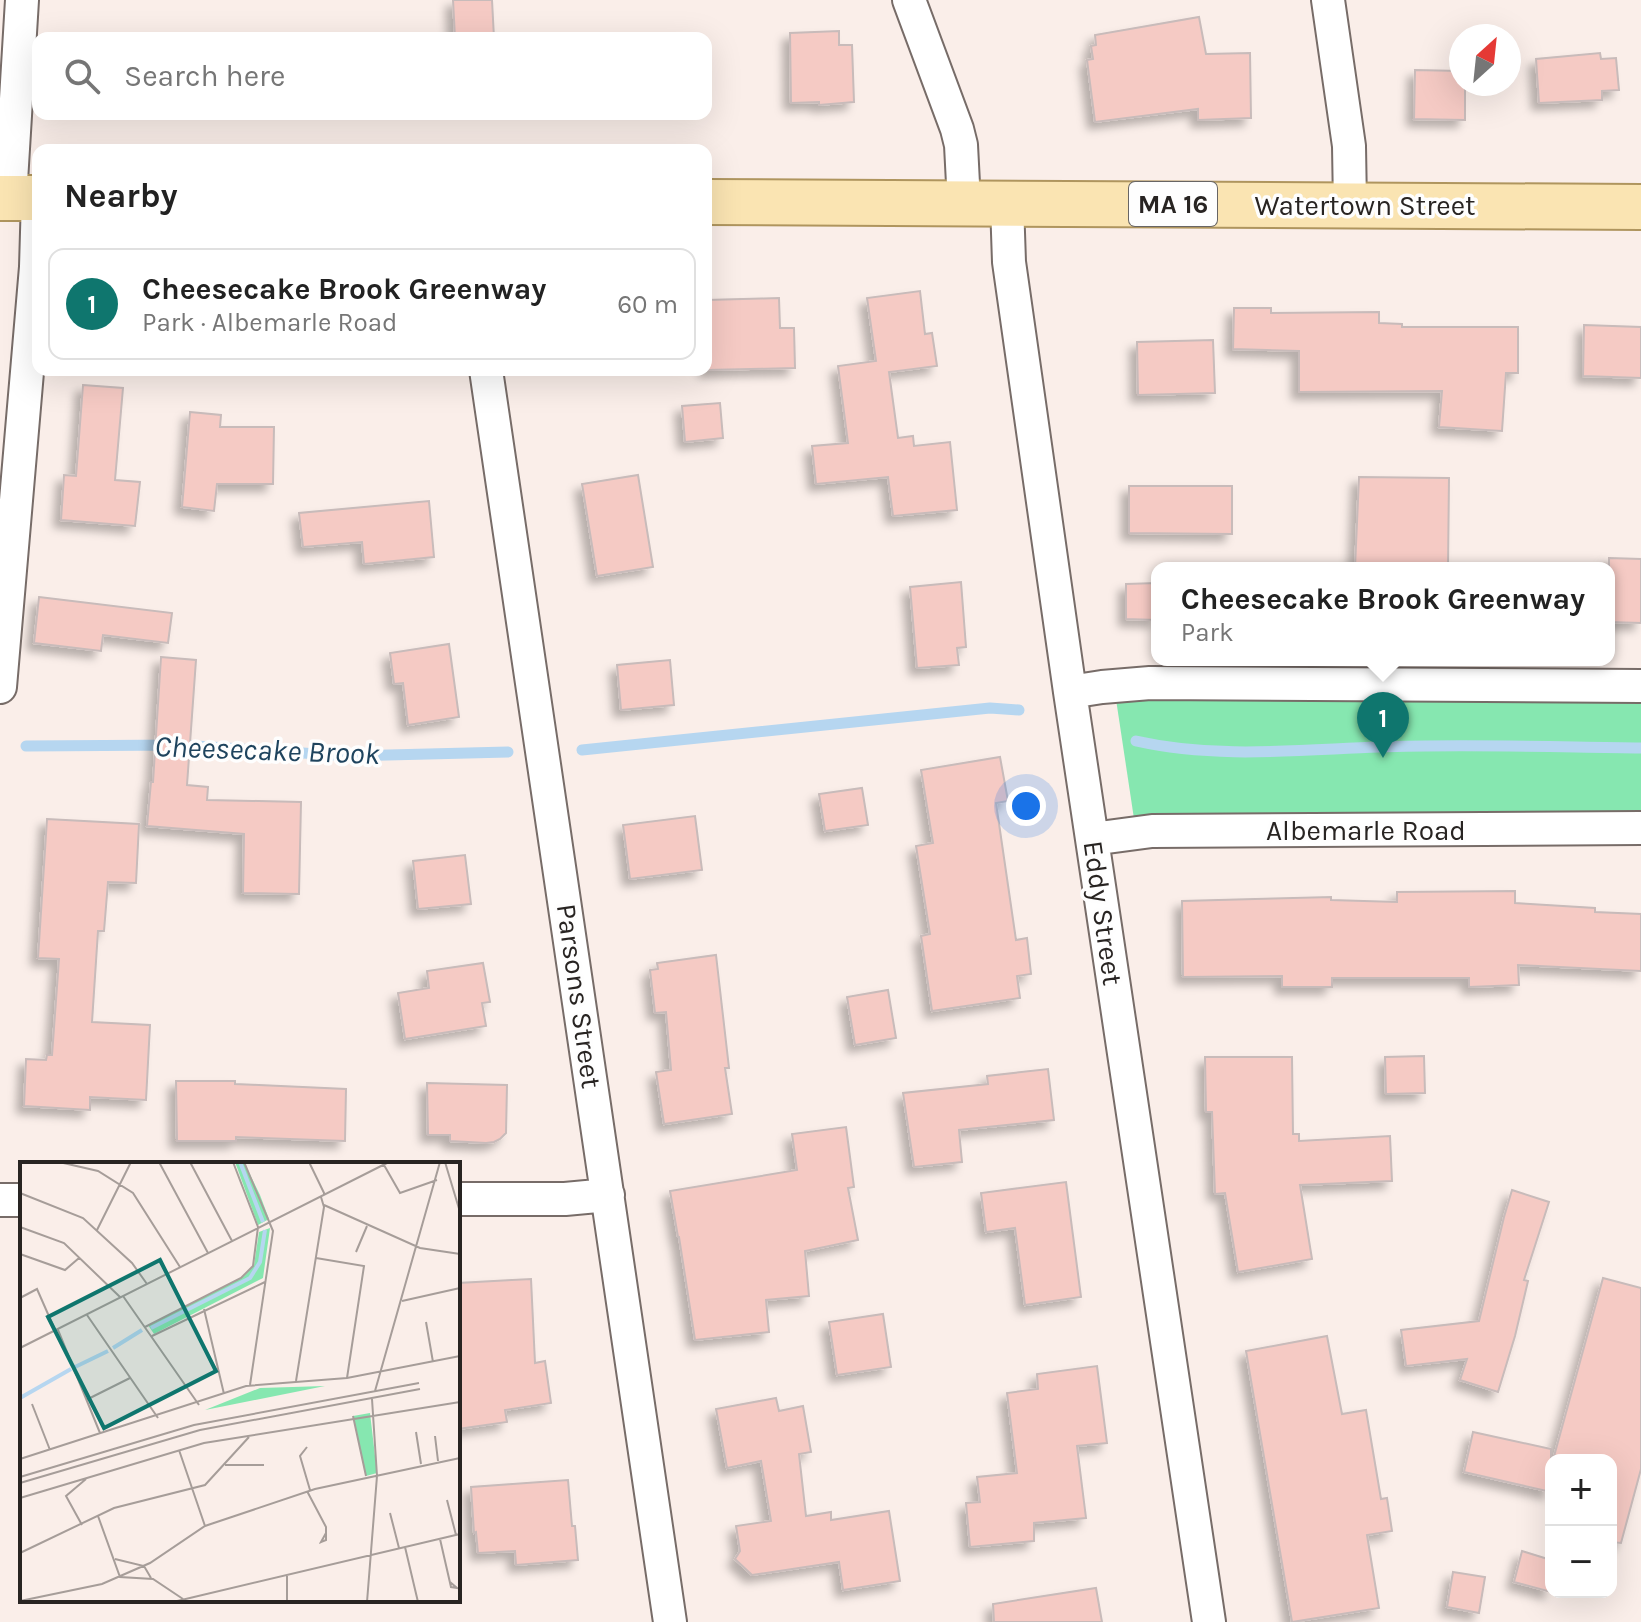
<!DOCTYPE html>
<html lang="en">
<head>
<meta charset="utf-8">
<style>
  :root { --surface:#fff; --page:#f2f2f2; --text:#222; --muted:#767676; --line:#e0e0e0; --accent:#0f766e }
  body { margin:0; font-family:Karla,sans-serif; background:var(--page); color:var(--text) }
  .controls { position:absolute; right:24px; bottom:24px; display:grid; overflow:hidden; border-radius:16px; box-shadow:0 8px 32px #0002 }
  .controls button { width:72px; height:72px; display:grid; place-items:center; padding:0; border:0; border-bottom:2px solid var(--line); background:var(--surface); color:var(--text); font:40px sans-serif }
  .compass { position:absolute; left:1449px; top:24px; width:72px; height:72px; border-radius:50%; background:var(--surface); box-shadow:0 8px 32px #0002; rotate:27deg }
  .you { position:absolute; left:1026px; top:806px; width:28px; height:28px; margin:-20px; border:6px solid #fff; border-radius:50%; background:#1a73e8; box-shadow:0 0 0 12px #1a73e833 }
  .badge { display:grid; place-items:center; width:52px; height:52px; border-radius:50%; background:var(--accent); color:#fff; font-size:26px; font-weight:700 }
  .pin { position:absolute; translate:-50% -66px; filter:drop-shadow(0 2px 4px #0008) }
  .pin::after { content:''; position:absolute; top:42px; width:28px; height:24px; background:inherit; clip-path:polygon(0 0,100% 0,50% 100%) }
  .popup { position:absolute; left:1151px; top:562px; width:464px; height:104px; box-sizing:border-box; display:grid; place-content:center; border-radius:16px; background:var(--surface); filter:drop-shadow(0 2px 6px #0005); font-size:26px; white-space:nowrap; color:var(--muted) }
  .popup b { font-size:30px; color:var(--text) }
  .popup::after { content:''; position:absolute; left:50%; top:100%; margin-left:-16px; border:16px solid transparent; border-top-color:var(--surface) }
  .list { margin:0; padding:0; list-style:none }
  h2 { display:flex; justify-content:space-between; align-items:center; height:104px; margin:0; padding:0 32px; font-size:34px }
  h2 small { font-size:26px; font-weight:400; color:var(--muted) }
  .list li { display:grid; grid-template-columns:52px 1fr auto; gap:24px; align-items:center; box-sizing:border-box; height:112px; margin:0 16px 16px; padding:0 16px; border:2px solid var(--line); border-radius:16px }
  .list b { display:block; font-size:30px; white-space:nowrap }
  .list p { margin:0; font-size:26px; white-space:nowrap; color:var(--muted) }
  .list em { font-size:26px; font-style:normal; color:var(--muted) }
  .icon { flex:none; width:44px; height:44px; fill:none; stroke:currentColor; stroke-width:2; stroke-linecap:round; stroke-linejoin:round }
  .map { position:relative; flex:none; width:1641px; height:1622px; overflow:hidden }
  .search { position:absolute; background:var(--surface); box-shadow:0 8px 32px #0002; left:32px; top:32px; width:680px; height:88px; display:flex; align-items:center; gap:20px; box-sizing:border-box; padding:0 28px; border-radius:16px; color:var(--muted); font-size:30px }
  .panel { position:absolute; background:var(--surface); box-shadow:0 8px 32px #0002; left:32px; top:144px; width:680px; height:232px; border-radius:16px }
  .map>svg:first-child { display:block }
  .green { fill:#86e7b0 }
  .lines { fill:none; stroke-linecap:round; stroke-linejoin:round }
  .stream { stroke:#b6d6f0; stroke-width:11 }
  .building { fill:#f5cac4; stroke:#c8bbba; stroke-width:2; filter:url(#shadow) }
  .minor-casing { stroke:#776c68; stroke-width:36 }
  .primary-casing { stroke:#af955e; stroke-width:48 }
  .minor { stroke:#fff; stroke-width:32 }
  .primary { stroke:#fae4b2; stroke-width:44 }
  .labels { text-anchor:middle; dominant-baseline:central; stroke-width:7; stroke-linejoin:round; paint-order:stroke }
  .shield { fill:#fefefe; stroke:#686564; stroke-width:2 }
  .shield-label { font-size:26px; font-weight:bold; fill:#282422 }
  .street-label { font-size:28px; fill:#282422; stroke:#fefefe }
  .water-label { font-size:30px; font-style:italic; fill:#1f445e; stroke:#fefefe }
  .inset-river { fill:none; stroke:#b6d6f0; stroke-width:4 }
  .inset-road { fill:none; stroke:#a69d99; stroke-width:2 }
  .view { fill:#0f766e; fill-opacity:0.15; stroke:#0f766e; stroke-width:4 }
  .inset-edge { fill:none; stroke:#282422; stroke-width:4 }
</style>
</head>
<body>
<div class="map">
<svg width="1641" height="1622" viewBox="0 0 1641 1622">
  <defs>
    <filter id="shadow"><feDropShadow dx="-7" dy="7" stdDeviation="4" flood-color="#0004"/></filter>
  </defs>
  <rect width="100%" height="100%" fill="#faeee9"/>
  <path class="green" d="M1114 686H1641V830L1136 832Z"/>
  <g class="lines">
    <path class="stream" d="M1136 741C1216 759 1297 750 1379 747 1466 744 1554 747 1641 748
      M26 746 181 745 348 756 508 752
      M582 750 990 708 1019 710"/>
  </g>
  <path class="building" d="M453 0H492L494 38H455Z
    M1199 17 1206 54 1250 53 1251 118 1198 120V109L1095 122 1087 60 1093 59 1091 46 1096 45 1095 35Z
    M839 31V45H852L854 102 819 105V102L791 103 790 33Z
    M1600 53 1601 59 1616 58 1619 90 1602 91V100L1539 103 1536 59Z
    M1415 70 1461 71V84H1465V120L1414 119Z
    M920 291 925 334 932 333 937 366 889 372 898 438 913 436 914 446 950 442 957 510 893 516 888 477 816 484 812 446 848 443 838 366 876 361 867 298Z
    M779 298 780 328H794L795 368 706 370V300Z
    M1234 308H1271V313L1379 312V323L1402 324V327H1518V373H1506L1502 431 1439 427 1442 391 1299 392V351L1233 349Z
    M1584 325 1641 327V378L1583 376Z
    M1213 340 1215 393 1138 395 1137 342Z
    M83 385 123 388 115 480 140 482 135 526 61 520 64 475 76 476Z
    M720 403 723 438 685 442 682 406Z
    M190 412 221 415 220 427H274L273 484H217L214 511 182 507Z
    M638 475 653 567 597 576 582 484Z
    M1359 477 1449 478 1448 568H1355Z
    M1129 486H1232V534L1129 533Z
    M429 501 434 557 364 564 362 542 303 547 299 513Z
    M1609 558 1641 559V623L1609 622Z
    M961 582 966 647 957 648 959 665 917 668 910 587Z
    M1157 583V620L1126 619V584Z
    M39 597 172 613 168 643 103 635 101 651 34 643Z
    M449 644 459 717 408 725 403 683 394 684 390 653Z
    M161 657 196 660 187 785 208 787 207 800 301 802 299 894 243 893 244 834 147 826 151 782H153Z
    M670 660 674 705 621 710 617 665Z
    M1000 757 1008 801 996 803 1016 940 1027 938 1031 974 1017 976 1020 998 932 1011 921 936 930 934 916 846 933 843 921 770Z
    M862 788 868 825 825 831 819 794Z
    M695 816 702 870 630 879 623 825Z
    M47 819 139 824 136 883 108 882 104 931H98L92 1022 150 1025 146 1100 90 1097V1110L24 1106 26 1059 46 1060 47 1055H52L59 959 38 958Z
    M465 855 471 904 418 909 413 861Z
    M1515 891V903L1595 908V912L1641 914V971L1518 965 1519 985 1469 987V978H1332V987H1282V976L1183 977 1182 901 1331 897V900L1397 902V892Z
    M716 955 729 1068H725L732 1114 664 1124 656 1072 671 1070 666 1012 655 1013 650 970 658 969 657 963Z
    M483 963 490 1002 482 1003 486 1026 405 1039 398 993 429 988 427 971Z
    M888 990 896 1038 855 1045 847 997Z
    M1424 1056 1425 1093 1386 1094 1385 1057Z
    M1205 1057H1292L1293 1134H1299V1141L1390 1136 1392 1181 1300 1185 1312 1259 1238 1272 1225 1193 1215 1194 1212 1112H1206Z
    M1048 1069 1054 1120 959 1130 962 1162 914 1167 903 1093 988 1084 987 1076Z
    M176 1081H235V1084L346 1089 345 1141 236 1137V1141H177Z
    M427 1083 507 1085 506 1133 500 1139 494 1142 486 1143 450 1141V1135H428Z
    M846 1127 854 1187 848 1188 858 1240 805 1251 809 1296 766 1300 769 1332 695 1340 679 1237H678L670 1191 797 1170 792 1134Z
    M1066 1182 1081 1297 1025 1305 1015 1228 986 1232 981 1193Z
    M1512 1190 1549 1202 1524 1280 1528 1281 1515 1336 1498 1392 1460 1380 1467 1359 1406 1366 1401 1330 1479 1321 1504 1217Z
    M1603 1278 1641 1288V1469L1621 1543 1611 1542V1460H1553Z
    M531 1279 535 1363 545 1361 551 1403 505 1410 507 1422 458 1429V1283Z
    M883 1314 891 1367 837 1375 829 1322Z
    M1327 1336 1342 1414 1366 1410 1381 1499 1387 1498 1392 1531 1367 1535 1379 1608 1292 1622 1246 1351Z
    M1097 1366 1107 1443 1077 1446 1086 1518 1034 1523V1541L970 1547 966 1503 980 1502 977 1477 1017 1473 1007 1393 1038 1389 1037 1374Z
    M776 1398 779 1411 803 1406 811 1452 799 1454 806 1516 831 1512V1520L889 1511 900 1581 843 1590 839 1562 752 1575 735 1559 740 1551 736 1526 771 1521 761 1461 727 1468 716 1409Z
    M1473 1432 1551 1449V1492L1464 1472Z
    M568 1480 572 1526H575L578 1560 516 1565 515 1551 478 1553 476 1532 474 1533 471 1487Z
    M1522 1551 1551 1560V1592L1514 1582Z
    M1453 1572 1485 1577 1479 1613 1447 1607Z
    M1096 1588 1102 1622H994L993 1604Z"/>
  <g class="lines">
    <g class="minor-casing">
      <path id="minor" d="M909 0 957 129 961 145 964 203
        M1328 0 1349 146 1350 205
        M10 198 22 0
        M1007 203 1009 262 1070 692 1209 1622
        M486 370 670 1622
        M0 687 36 267 38 198
        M1070 692 1102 687 1150 683 1641 686
        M1092 839 1152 831 1641 828
        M458 1199H565L608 1195
        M0 1200H22"/>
    </g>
    <g class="primary-casing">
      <path id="primary" d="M0 198H38
        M706 202 1641 207"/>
    </g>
    <use href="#minor" class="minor"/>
    <use href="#primary" class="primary"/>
  </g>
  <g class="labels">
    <rect class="shield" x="1129" y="182" width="88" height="44" rx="6"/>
    <g class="shield-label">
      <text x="1173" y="204">MA 16</text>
    </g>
    <g class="street-label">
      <text x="1365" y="205">Watertown Street</text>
      <text x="1366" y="830">Albemarle Road</text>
      <text transform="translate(1103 913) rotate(82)">Eddy Street</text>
      <text transform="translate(579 996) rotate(82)">Parsons Street</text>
    </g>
    <g class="water-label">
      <text transform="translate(267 750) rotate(2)">Cheesecake Brook</text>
    </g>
  </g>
  <g transform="translate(20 1162)">
    <rect width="440" height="440" fill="#faeee9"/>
    <path d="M215 0H224L240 33 249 57 238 63ZM250 66 243 116 134 172 128 163 224 114 234 103 239 70ZM305 224 185 248 240 226ZM350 251 357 311 346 314 333 254Z" fill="#86e7b0"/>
    <path class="inset-river" d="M220 0 243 60M131 166 230 116 240 100 245 68M93 186 122 168M55 205 88 189M0 236 51 207"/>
    <path class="inset-road" d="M39 0 78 9 113 31 160 105M139 0 188 91M170 0 212 79M224 0 253 69 230 223M289 0 305 33M425 0 440 50M364 3 380 31 417 18M0 31 63 56 112 101 127 122M304 43 400 86 440 92M0 65 44 81 100 135M77 68 111 0M336 90 347 64M0 92 45 108 59 96M296 96 344 104 327 216M103 134 179 243M0 136 17 127 35 168M382 139 440 126M184 147 204 232M67 153 138 256M406 160 413 200M125 165 221 116 233 104 238 65 213 0M38 168 80 271M132 174 245 120M0 186 369 0M276 219 304 45 301 35M355 229 420 0M66 238 110 216M12 242 30 288M333 254 346 314M396 270 401 302M415 274 418 299M287 285 280 294 290 328M159 288 185 364M0 297 226 224 327 216 440 194M205 303H244M0 315 174 263 399 221M0 321 180 268 400 227M287 329 306 365V378L301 380 306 371M0 336 184 281 440 240M427 338 436 373M370 351 379 386M78 354 100 415 133 417 163 437M62 363 46 334 66 317M420 377 431 425 437 426 430 420M385 385 398 440M0 391 94 346 185 323 229 275M95 397 124 404 131 416M0 439 82 422 130 401 185 364 295 327 440 296M153 440 440 372M267 440V414M347 440 357 314 352 237"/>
    <path class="view" d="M140 98 196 209 84 266 28 155Z"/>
    <rect width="440" height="440" class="inset-edge"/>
  </g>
</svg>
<div class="controls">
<button>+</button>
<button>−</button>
</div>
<svg class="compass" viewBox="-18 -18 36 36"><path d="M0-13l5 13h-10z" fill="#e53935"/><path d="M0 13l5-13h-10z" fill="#767676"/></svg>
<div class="you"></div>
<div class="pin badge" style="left:1383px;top:758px">1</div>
<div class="popup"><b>Cheesecake Brook Greenway</b>Park</div>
<div class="search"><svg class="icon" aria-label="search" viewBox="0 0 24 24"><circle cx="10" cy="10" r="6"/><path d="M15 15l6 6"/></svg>Search here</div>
<section class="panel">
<h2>Nearby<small></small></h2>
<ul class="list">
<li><span class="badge">1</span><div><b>Cheesecake Brook Greenway</b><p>Park · Albemarle Road</p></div><em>60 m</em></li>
</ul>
</section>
</div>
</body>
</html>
